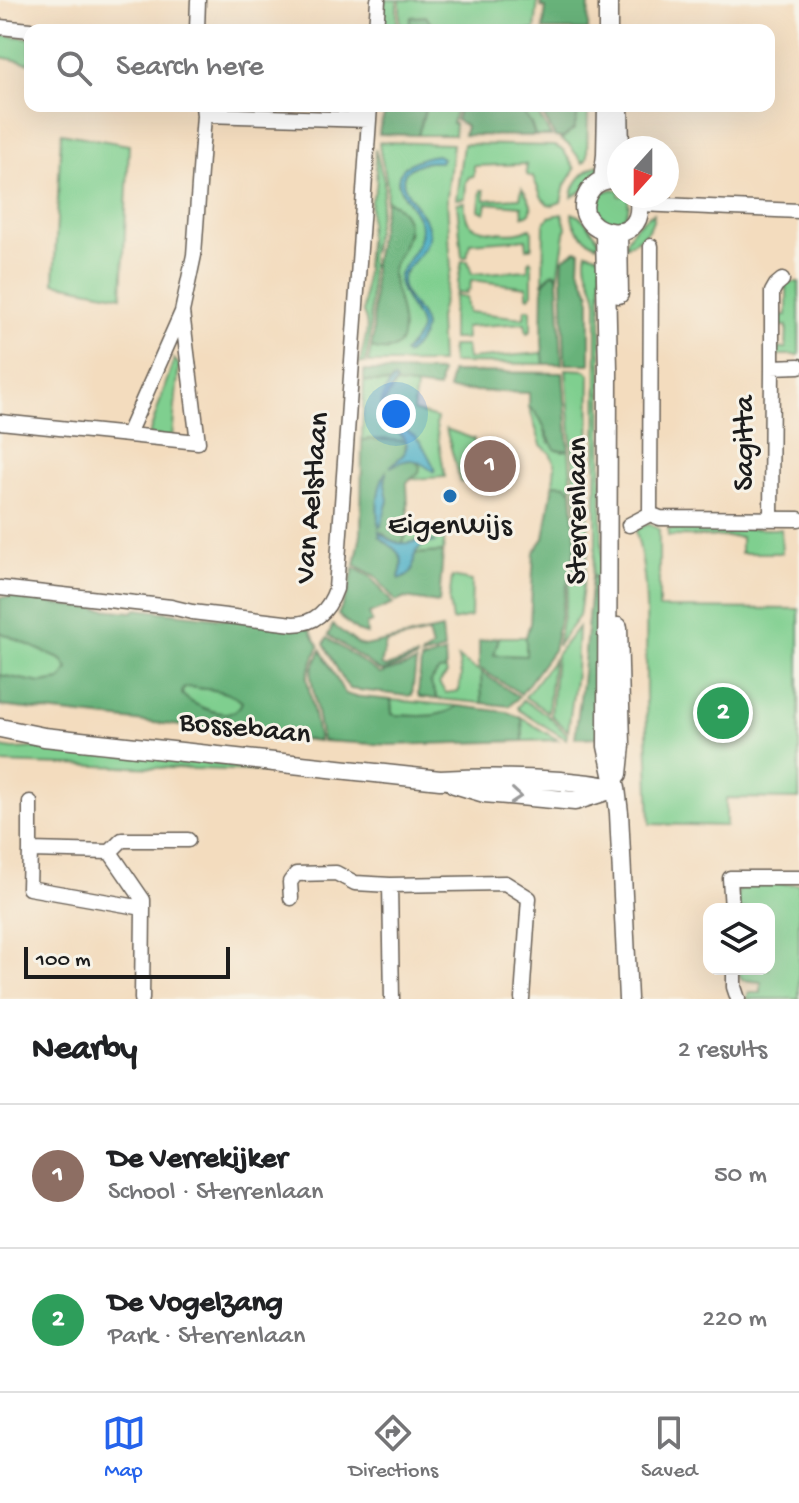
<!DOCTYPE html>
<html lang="en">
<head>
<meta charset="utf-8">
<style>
  :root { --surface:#fff; --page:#f6f6f6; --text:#202124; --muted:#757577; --line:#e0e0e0; --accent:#2563eb }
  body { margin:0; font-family:"Gochi Hand",sans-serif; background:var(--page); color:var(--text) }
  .controls { position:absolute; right:24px; bottom:24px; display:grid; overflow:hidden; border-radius:16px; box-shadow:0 8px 32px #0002 }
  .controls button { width:72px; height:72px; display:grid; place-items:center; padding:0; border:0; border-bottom:2px solid var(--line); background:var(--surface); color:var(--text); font:40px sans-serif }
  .compass { position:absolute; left:607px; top:136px; width:72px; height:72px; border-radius:50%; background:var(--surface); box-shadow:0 8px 32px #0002; rotate:201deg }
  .scale { position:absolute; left:24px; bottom:20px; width:206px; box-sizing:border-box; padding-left:8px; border:4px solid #1c1c1c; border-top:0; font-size:22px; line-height:28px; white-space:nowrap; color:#1c1c1c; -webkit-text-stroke:6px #f7f3e8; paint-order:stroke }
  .you { position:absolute; left:396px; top:414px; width:28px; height:28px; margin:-20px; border:6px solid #fff; border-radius:50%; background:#1a73e8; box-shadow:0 0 0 12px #1a73e833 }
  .badge { display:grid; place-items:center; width:52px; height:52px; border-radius:50%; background:var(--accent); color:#fff; font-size:26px; font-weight:700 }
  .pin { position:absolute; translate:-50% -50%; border:4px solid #fff; box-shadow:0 2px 8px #0006 }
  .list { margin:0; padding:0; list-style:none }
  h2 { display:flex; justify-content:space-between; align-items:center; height:104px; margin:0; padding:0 32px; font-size:34px }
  h2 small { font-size:26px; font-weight:400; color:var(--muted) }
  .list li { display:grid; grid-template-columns:52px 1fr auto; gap:24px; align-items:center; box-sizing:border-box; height:144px; padding:0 32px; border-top:2px solid var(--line) }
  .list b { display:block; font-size:30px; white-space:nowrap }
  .list p { margin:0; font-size:26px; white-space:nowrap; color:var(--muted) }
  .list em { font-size:26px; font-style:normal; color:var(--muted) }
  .icon { flex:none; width:44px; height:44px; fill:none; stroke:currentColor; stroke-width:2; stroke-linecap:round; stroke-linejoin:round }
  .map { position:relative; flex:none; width:799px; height:999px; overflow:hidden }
  .search { position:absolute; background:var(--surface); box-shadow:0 8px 32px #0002; left:24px; right:24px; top:24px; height:88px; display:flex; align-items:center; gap:20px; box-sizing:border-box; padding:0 28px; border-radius:16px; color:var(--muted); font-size:30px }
  .sheet { height:392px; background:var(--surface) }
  nav { display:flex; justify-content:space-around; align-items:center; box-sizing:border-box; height:112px; border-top:2px solid var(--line); background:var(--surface); font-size:22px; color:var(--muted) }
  nav a { display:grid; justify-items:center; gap:4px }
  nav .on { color:var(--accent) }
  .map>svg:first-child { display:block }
  .green { fill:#7fcf8f; stroke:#4e7656; stroke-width:2; fill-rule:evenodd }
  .forest { fill:#67b27a; stroke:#42674b; stroke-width:2; fill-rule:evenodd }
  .water { fill:#46adc5; stroke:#316470; stroke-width:2 }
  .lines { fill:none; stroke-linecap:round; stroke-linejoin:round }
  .minor-casing { stroke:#675f55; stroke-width:17 }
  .tertiary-casing { stroke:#675f55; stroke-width:21 }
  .minor { stroke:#fff; stroke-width:14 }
  .tertiary { stroke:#fff; stroke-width:18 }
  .oneway { stroke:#999 }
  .poi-dot { fill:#1f6fb2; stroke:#f7f3e8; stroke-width:3 }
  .labels { text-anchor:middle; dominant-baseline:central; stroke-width:6; stroke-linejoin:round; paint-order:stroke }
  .street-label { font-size:30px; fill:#1c1c1c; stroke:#f7f3e8 }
  .poi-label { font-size:30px; fill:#1c1c1c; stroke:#f7f3e8 }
</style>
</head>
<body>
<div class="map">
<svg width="799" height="999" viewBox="0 0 799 999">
  <rect width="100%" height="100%" fill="#f7f3e8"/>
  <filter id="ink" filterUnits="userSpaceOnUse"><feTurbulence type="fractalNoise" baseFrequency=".0125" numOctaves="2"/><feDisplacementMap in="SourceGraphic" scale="16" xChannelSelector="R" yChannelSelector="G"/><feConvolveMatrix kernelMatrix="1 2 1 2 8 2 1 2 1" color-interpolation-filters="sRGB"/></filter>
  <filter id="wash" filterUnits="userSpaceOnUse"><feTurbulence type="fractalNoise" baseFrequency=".006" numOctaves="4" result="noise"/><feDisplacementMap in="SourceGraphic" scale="32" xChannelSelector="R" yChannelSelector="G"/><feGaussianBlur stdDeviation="1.8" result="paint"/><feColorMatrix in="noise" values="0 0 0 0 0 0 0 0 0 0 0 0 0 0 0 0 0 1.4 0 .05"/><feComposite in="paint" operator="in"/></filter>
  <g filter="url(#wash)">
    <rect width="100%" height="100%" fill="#f3dcbe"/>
    <path class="green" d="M385 0H397V30H386L383 27Z
      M400 0H538L535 30H435L433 26 412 17 408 30H400Z
      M0 35 30 38V63L0 57Z
      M426 106H461L457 107 452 123 455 124 454 135H418Z
      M502 106H533L551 136H535L531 124 502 109Z
      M580 106H588L587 157 586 160 583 163 569 145 560 139 574 129Z
      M61 133 129 145 122 296 54 283Z
      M379 142 453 144 447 198 451 269 439 318 441 363H368L371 348 403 329 392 276V267L409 233 396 205 386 200C390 175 380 165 379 142ZM441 158 440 162C426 161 398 165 404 186 405 193 411 196 414 202 420 213 424 227 428 238L401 279C406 318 444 310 407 354 411 347 418 338 420 330 423 316 397 297 399 274 408 261 421 245 421 228 421 208 388 191 401 172 410 158 427 159 441 158Z
      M463 144 555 146 563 150 575 169 565 185 561 202 553 205 548 204 542 198 533 177 527 175 526 164 474 166V176L469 177 466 182 465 198 456 199Z
      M375 149 384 181V189L371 255 370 337 365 363H360C362 347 372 329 363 313L371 199C382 184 373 165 375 149Z
      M598 165 601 169 582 191 572 197C573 182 584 171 598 165Z
      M522 188C528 196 539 214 523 216L522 206 487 203 485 213 479 210 481 190H484L485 200 520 198Z
      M613 189 619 190V196H627C636 223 602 232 596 203L603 192Z
      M465 202C463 228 476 230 498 232 511 233 519 234 530 228L532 231V247L527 249 526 239 470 243 467 257H462L457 203Z
      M572 213C584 217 593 230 599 241L597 245C584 239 571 227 572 213Z
      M654 213C654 229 640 240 625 246 627 233 642 219 654 213Z
      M562 214 566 227 558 278 556 273 546 279 543 286 544 224 549 217Z
      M587 252 601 256 602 579 592 576 596 544 597 302C596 283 582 270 587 252Z
      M530 260 532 263V293L529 297 527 296V287L471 280 470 290H467V293L456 292 462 261H468L472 274 528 270V262Z
      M782 282H799V355H776V349L786 348 787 326H776V316L787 315V288H781Z
      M455 295 466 297 468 312 524 318 525 309H530L531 312V331L527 333 525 323 465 327 466 339H452V314Z
      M451 346H466L468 359 543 353 544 364 452 363Z
      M174 359 179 365 172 438 149 435Z
      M566 369 585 370 590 374 588 551 579 616 557 646 579 538Z
      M364 381 390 383C382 396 376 415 391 427 397 432 401 434 406 441L383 439 362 441Z
      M396 384 416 386 413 411 437 418 436 425 445 477 411 479 420 466 413 459 435 469C427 454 421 442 408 432 403 428 396 427 391 423 374 411 389 396 396 384Z
      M529 407 539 414 549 442 562 451 569 450 572 490 566 485 553 484 555 464 550 453 541 445Z
      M446 429 474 439 473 483 460 482Z
      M649 524 659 529V608L799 609V799L726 798V826L650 824C649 783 647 741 646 699 645 643 651 587 636 532L638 528Z
      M668 529H781L782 553H741V537L668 536Z
      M407 531 445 532 443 552 414 554 421 546 434 541 422 540 402 544 406 537Z
      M452 577 472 581 471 617 452 621 449 601Z
      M578 627 576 673 568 731 551 715 556 655Z
      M0 632 62 660 68 669 61 680 40 683 0 675Z
      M499 637H526L527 656 494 655Z
      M458 658 481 672 482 703 438 699 430 682 439 670H446L447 674 439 683 446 693 459 691 461 676Z
      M553 660 548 712 525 697Z
      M189 687C206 689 229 690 242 702 234 725 193 707 181 694L183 689Z
      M391 700 458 706C440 719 416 716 395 715L392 714Z
      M523 700 546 714 567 734 566 739 519 710 518 707Z
      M522 718 558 740 523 741Z
      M0 747 13 749 53 747 137 753 291 772 0 763Z
      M746 884H799V999H746L749 993H761V982L742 980 737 969H769V909H737C737 899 735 889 746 884Z"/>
    <path class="forest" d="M541 0H589L588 30H543L546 8 541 7Z
      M426 16 435 30H408L411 17Z
      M401 106H426L418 135 379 134 380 127 386 110Z
      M464 106H502V109L521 110 531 124 535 136 464 135 466 126 456 120 459 109H464Z
      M538 106H580L574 129 563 138 555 137Z
      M386 200C414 213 412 232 398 257 395 263 391 267 392 274 395 297 424 364 371 348L373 337 374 261Z
      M576 250 580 251 579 268 590 294V364H565L562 273 563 259Z
      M554 272 558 278 562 364H544L542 342 543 286 549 276Z
      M364 371 441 372 439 389 396 384 395 380H392L390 383 364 381Z
      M451 372 563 373 569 450H556C544 435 546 419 529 407V393L449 390Z
      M367 439 406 441 405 453 390 467 406 459H413L420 466 419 473 407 482C407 501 412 527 402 544L391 540 381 532 379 536C394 550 408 552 399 577L400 579C414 576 412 566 414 554L443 552 439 603 405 598 396 602 375 576 355 565 361 534 362 441ZM386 472 385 484 388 502 379 527C376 510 377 485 386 472Z
      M553 484 566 485 572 490 576 544 553 650 521 694 479 668V641L499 637 494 655 526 656V637L530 623 534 552 544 538Z
      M354 568 370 576 393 604 369 614 372 622 366 624 367 634 357 631 338 615 348 592Z
      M592 576 602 579 599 737 575 738 582 683Z
      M13 595 49 599 54 604 132 612 137 609 309 628 319 646 309 670 307 678 319 741 0 706V675L41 683 61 680 68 669 62 660 0 632V597H10ZM189 687C206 689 229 690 242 702 234 725 193 707 182 694L183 689Z
      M333 625 358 644 365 646 442 629 444 650 421 657 422 655 432 648 428 633 386 643 381 665 386 667 416 657V659L384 671 379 670 328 635Z
      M327 638 380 674 416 663 412 695 408 696 350 689 344 682 324 644Z
      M321 650 342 689 346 694 352 696 391 700 392 714 395 715C416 716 440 719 458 706L507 712 522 718 523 741 390 745 322 741 311 677 312 669Z
      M445 653 446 670 439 671 430 682 438 699 420 697 418 694 421 661Z
      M481 672 519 697 509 706 482 703Z"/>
    <path class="water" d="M437 155 442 158 440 162C428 161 420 162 409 169 387 185 433 214 429 237 426 250 411 264 403 274 394 308 452 314 406 355L404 353C409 346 418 338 420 330 423 316 397 297 399 274 407 261 420 246 421 230 422 207 380 183 408 165 417 159 426 156 437 155Z
      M394 379 396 382C392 391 382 399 382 410 383 424 401 426 410 433 423 441 428 456 435 469L434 472C415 458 411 456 390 467L404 454 407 445C404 434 398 433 390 427 373 413 383 391 394 379Z
      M386 472 385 484 388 500 381 526 379 527C376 510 377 486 386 472Z
      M379 532C406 555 412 535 434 542 399 549 427 571 400 579L399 577C408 554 396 551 380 537Z"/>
  </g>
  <g filter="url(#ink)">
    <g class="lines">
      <g class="minor-casing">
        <path id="minor" d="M0 27 30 30
          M197 30 198 0
          M376 30 378 0
          M204 115 369 120
          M640 204 799 211
          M772 367V292L776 285 782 280
          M0 422 198 442 182 312
          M128 434 182 312 194 255 204 115 203 106
          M650 514 660 518 799 519
          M771 519 772 367 799 366
          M629 525 650 514 651 246
          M0 588 171 607 192 612 293 624C316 624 329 609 336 589L370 106
          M30 850V802
          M110 852 122 840H188
          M390 885 392 999
          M291 898 290 882 296 874 336 873 355 883 390 885 505 883 529 898 522 999
          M732 909 730 878H799
          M734 969V987L738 999
          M142 999 143 908V900L110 852 30 850 29 888 143 908"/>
      </g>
      <g class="tertiary-casing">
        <path id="tertiary" d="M608 30V0
          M619 106 620 148
          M619 179C608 178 598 180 591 189 559 232 651 257 638 196
          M603 180 606 155 607 106
          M605 232 608 369 607 746 616 788 619 813 628 999
          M618 232 619 294
          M0 728 44 737 440 780C499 777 557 778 616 788
          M618 774 621 745 618 627
          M454 784 484 793 575 801 610 790"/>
      </g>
      <use href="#minor" class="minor"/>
      <use href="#tertiary" class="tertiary"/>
    </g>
    <defs><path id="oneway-chevron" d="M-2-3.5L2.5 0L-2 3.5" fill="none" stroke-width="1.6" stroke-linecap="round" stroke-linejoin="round" transform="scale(2)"/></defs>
    <use class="oneway" href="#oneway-chevron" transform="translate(516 796) rotate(5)"/>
  </g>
  <circle class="poi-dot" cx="450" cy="496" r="8"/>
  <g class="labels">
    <g class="street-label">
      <text transform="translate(746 443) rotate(-90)">Sagitta</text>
      <text transform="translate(314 498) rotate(-85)">Van Aelstlaan</text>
      <text transform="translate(579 511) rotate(-90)">Sterrenlaan</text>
      <text transform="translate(245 730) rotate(6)">Bossebaan</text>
    </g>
    <g class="poi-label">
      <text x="450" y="527">EigenWijs</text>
    </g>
  </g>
</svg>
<div class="controls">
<button><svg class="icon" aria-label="layers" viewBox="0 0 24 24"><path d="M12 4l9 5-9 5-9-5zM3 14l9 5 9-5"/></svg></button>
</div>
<svg class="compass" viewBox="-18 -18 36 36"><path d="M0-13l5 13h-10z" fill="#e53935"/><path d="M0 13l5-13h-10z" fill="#757577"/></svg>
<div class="scale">100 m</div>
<div class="you"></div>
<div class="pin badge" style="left:490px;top:466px;background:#8d6e63">1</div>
<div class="pin badge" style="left:723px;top:713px;background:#2e9e5b">2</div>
<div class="search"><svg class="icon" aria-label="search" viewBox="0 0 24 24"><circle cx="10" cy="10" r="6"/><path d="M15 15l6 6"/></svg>Search here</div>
</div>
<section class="sheet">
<h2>Nearby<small>2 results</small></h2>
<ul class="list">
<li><span class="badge" style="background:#8d6e63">1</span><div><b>De Verrekijker</b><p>School · Sterrenlaan</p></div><em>50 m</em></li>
<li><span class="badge" style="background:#2e9e5b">2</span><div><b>De Vogelzang</b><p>Park · Sterrenlaan</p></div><em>220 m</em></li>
</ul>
</section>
<nav>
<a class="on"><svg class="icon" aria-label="map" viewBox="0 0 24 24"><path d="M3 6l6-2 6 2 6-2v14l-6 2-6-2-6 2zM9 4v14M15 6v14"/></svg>Map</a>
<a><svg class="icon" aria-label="directions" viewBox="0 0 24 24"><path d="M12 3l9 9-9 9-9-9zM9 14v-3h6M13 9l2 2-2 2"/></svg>Directions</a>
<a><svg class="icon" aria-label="saved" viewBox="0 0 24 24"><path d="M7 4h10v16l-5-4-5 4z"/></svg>Saved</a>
</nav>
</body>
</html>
